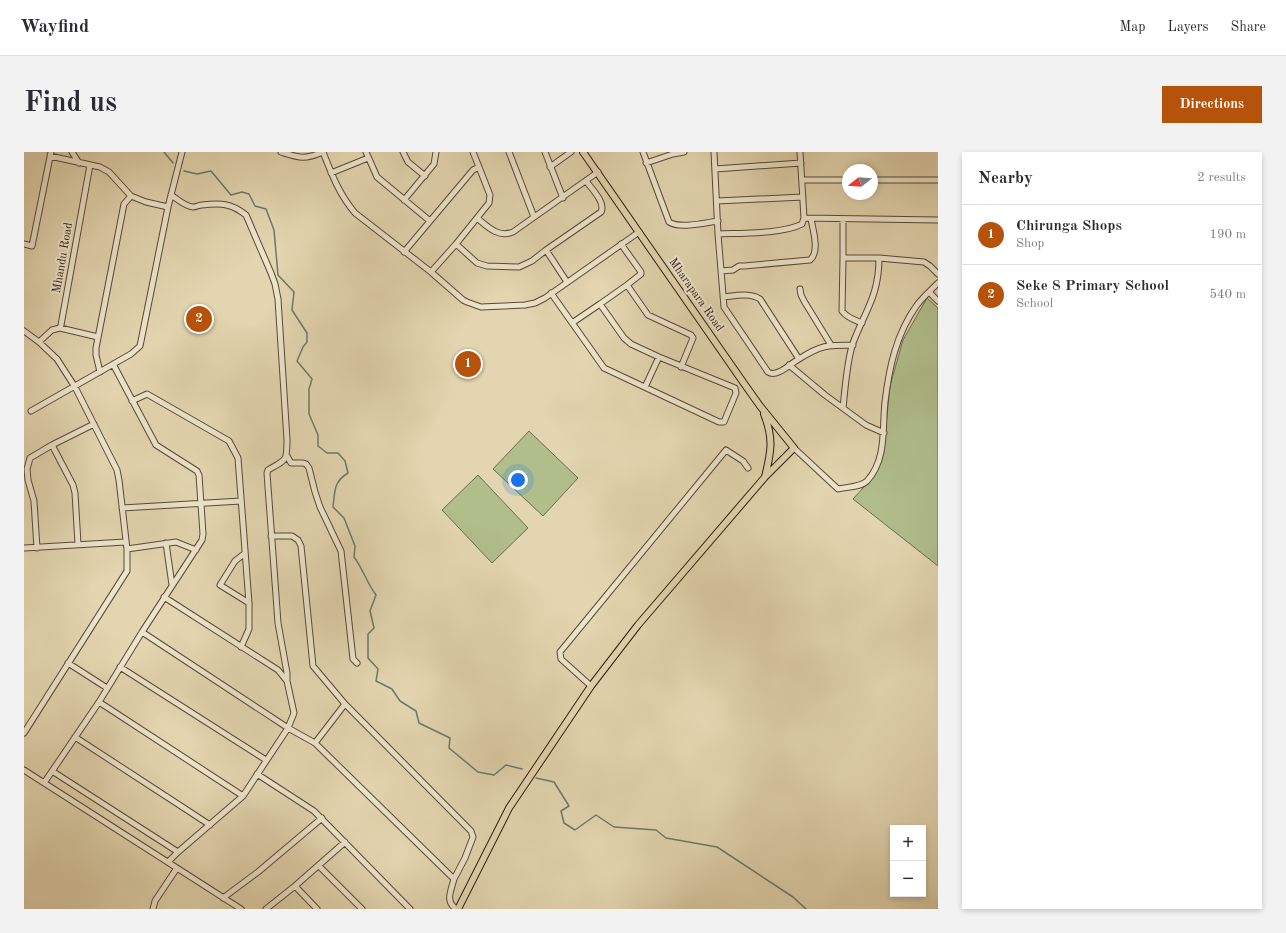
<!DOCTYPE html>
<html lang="en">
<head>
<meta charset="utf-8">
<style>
  :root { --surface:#fff; --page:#f2f2f3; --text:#2b2b33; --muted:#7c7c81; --line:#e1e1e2; --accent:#b45309 }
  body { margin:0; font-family:"Old Standard TT",serif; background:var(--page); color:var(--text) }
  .controls { position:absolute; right:12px; bottom:12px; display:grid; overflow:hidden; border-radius:0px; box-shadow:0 2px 6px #0003 }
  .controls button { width:36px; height:36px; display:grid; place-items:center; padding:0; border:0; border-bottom:1px solid var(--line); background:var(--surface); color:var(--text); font:20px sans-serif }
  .compass { position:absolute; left:818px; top:12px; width:36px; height:36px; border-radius:50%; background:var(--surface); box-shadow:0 2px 6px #0003; rotate:253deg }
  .you { position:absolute; left:494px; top:328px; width:14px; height:14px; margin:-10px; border:3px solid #fff; border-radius:50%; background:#1a73e8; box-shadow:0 0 0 6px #1a73e833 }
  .badge { display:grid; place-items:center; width:26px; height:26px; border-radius:50%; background:var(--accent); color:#fff; font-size:13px; font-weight:700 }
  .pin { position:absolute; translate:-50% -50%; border:2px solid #fff; box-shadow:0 1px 4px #0006 }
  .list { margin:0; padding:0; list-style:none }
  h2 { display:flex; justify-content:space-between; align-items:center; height:52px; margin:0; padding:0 16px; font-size:17px }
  h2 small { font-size:13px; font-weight:400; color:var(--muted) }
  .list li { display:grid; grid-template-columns:26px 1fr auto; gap:12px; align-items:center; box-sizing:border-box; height:60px; padding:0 16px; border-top:1px solid var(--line) }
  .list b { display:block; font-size:15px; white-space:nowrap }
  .list p { margin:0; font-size:13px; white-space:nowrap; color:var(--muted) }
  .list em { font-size:13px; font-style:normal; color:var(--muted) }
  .map { position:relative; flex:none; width:914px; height:757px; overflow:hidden; border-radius:0px }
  header { display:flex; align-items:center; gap:24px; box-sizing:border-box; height:56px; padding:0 20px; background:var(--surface); border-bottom:1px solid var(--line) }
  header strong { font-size:19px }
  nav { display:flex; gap:22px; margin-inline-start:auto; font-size:14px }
  .intro { display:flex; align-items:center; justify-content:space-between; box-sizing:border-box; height:96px; padding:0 24px }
  h1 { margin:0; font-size:28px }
  .button { padding:10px 18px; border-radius:0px; background:var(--accent); color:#fff; font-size:14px; font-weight:700 }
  main { display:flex; gap:24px; padding:0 24px }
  aside { flex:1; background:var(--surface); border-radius:0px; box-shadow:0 2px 6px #0003 }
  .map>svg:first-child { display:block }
  .green { fill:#b0be8c; stroke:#6e6c4c }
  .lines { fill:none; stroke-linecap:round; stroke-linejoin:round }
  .stream { stroke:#6b796b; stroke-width:1.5 }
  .minor-casing { stroke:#5a4935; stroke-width:7 }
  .major-casing { stroke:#2d1a0c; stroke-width:8 }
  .minor { stroke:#ece4cb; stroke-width:5 }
  .major { stroke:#e2d5af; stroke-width:6 }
  .labels { text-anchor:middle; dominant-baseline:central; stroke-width:4; stroke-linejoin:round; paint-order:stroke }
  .street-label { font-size:12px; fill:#2d1a0c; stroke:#ece4cb }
</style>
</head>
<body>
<header>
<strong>Wayfind</strong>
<nav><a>Map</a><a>Layers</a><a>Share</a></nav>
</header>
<div class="intro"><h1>Find us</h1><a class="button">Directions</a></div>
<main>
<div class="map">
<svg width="914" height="757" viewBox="0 0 914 757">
  <rect width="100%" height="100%" fill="#e2d5af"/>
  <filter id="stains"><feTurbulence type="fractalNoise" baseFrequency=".005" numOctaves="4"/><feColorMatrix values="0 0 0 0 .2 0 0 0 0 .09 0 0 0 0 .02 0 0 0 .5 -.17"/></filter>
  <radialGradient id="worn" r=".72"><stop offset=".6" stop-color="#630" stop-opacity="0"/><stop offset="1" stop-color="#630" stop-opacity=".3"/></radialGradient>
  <path class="green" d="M903 146 914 156V414L829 347 840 335 859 302 866 234 879 188Z
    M505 279 554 326 519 364 469 317Z
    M454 323 504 376 468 411 418 358Z"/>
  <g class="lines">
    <path class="stream" d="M140 0 149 11
      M160 19 173 22 187 19 207 43 218 40 225 42 231 54 242 57 250 78 254 123 270 140 268 158 283 181V190L279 195 273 209 288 227 285 237V262L294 283V294L303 301H314L321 309 324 321C309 330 311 340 309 355L320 366 331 394 330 405C339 417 343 431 352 443L346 459 350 476 344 482V506L354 517 352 529 368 537 376 549 392 559 395 571 426 586 425 596 454 620 470 623 482 613 498 617
      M512 626 530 630 545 654 537 659 540 671 551 678 572 663 590 675 632 678 642 686 693 695 769 745 782 757"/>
    <g class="minor-casing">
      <path id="minor" d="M48 0 55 11
        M257 0C276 6 280 8 299 0
        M299 0C308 23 315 42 331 61L407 120 439 148 443 150 457 155 501 153 511 151 521 146 615 80
        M342 0 353 25 406 69
        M379 0 384 10 401 24
        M485 0 510 65
        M521 0 539 46
        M619 0 645 70C656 77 680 71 694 69
        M690 0 694 82 700 155 744 220C753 226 767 211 775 207 797 193 803 193 829 193
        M26 4 76 15 85 20 107 44 122 50 144 55
        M622 11 649 2 660 0
        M526 15 547 0
        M691 17 777 11
        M307 21 344 6
        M778 28H824
        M848 28H914
        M147 43C153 47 162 55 169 55 172 55 175 53 178 53 197 51 207 51 222 63L247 121 251 132 254 147 263 288C263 309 263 307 244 318L243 321 254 471 263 521V529
        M380 48 410 12 412 0
        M693 49 779 45
        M453 66C464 75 474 86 489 80L574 20
        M780 66 914 68
        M694 82C717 81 759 82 778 72L780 66 776 0
        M0 92 8 94 27 0
        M432 92 465 51 466 43 449 0
        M597 92 617 120V122L603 133
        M522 98 577 60C582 51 568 37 562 29
        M380 100 449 18 455 15
        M819 106 818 159C823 166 831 168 838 171
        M855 106 900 110 906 114 914 122
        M697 119 709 118 715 114H720L786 108C796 100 789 78 787 67
        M407 120 432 92 453 111 463 114 495 115 508 109 522 98 543 130
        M776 137 777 143 780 149 807 193
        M905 140 914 149
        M527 141 580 216 695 270H700L712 241 711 236 635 205 607 192 600 186 576 152 548 171
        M699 145C710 144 725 140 736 147L775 207
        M576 152 603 133 624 163 667 183 669 186 657 215
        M36 176 74 185
        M0 179 15 190 33 207 51 235 93 318 95 328 103 397V419L0 581
        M15 190 28 178 36 176 37 173 66 13
        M765 213 801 243 842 273 860 281
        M76 220 72 203V196L100 52 107 44
        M621 235 635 205
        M108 249 123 242 205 289 214 306 225 451V477L217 495
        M819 256C821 237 823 208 829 191 841 159 855 144 855 106H819V68
        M7 259 107 202 116 194 144 55 158 0
        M28 293 49 333 51 341 54 392
        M770 296 814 337C823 335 837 335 843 329 863 307 858 277 861 250 865 216 872 182 893 153 899 145 907 138 914 131
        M263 304 267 311H279L282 312 285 316 291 340 296 355 317 399 329 507 333 511
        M98 356 217 349
        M247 384H268L274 388 277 394 289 514 321 552 447 679 449 685 441 706 430 727
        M142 391 148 433
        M0 396 101 390
        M13 396 10 349 4 328 3 317 6 306 28 293 70 272
        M103 397 152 390 172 398
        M220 402 211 409 196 433 225 451
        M140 445 254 518 263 529 270 561 264 576 219 644 154 700 144 710
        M118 480 264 576 291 591 430 727C427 739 421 749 432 757
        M44 511 83 536
        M96 515 242 608
        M567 534 537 507 536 500 702 298 719 309 724 316
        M75 550 219 644
        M51 585 186 673
        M291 591 321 552
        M0 618 217 757
        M28 619 154 700
        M233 622 290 659 386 757
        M20 631 75 550 118 480 178 388 179 382 175 323 173 319 132 293 89 212
        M295 714 338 757
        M271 734 293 757
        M199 746 234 720 298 666
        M129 757 131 749 153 716
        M242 757 271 734 321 690"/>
    </g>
    <g class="major-casing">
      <path id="major" d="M740 262C750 287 747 300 741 325
        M434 757 485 656 567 534 614 473 741 325 770 296 736 254 719 230 559 0"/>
    </g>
    <use href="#minor" class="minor"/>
    <use href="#major" class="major"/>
  </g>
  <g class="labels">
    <g class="street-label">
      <text transform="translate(39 106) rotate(-80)">Mhandu Road</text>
      <text transform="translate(672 143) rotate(55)">Mharapara Road</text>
    </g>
  </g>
  <rect width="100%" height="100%" filter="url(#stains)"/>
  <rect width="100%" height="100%" fill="url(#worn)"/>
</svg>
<div class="controls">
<button>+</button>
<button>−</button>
</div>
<svg class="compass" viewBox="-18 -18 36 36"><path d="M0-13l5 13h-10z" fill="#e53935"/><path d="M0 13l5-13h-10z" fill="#7c7c81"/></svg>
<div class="you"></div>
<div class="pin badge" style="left:444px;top:212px">1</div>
<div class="pin badge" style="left:175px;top:167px">2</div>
</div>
<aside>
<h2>Nearby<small>2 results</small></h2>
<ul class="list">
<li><span class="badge">1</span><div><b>Chirunga Shops</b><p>Shop</p></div><em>190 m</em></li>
<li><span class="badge">2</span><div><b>Seke 8 Primary School</b><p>School</p></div><em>540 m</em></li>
</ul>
</aside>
</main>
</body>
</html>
